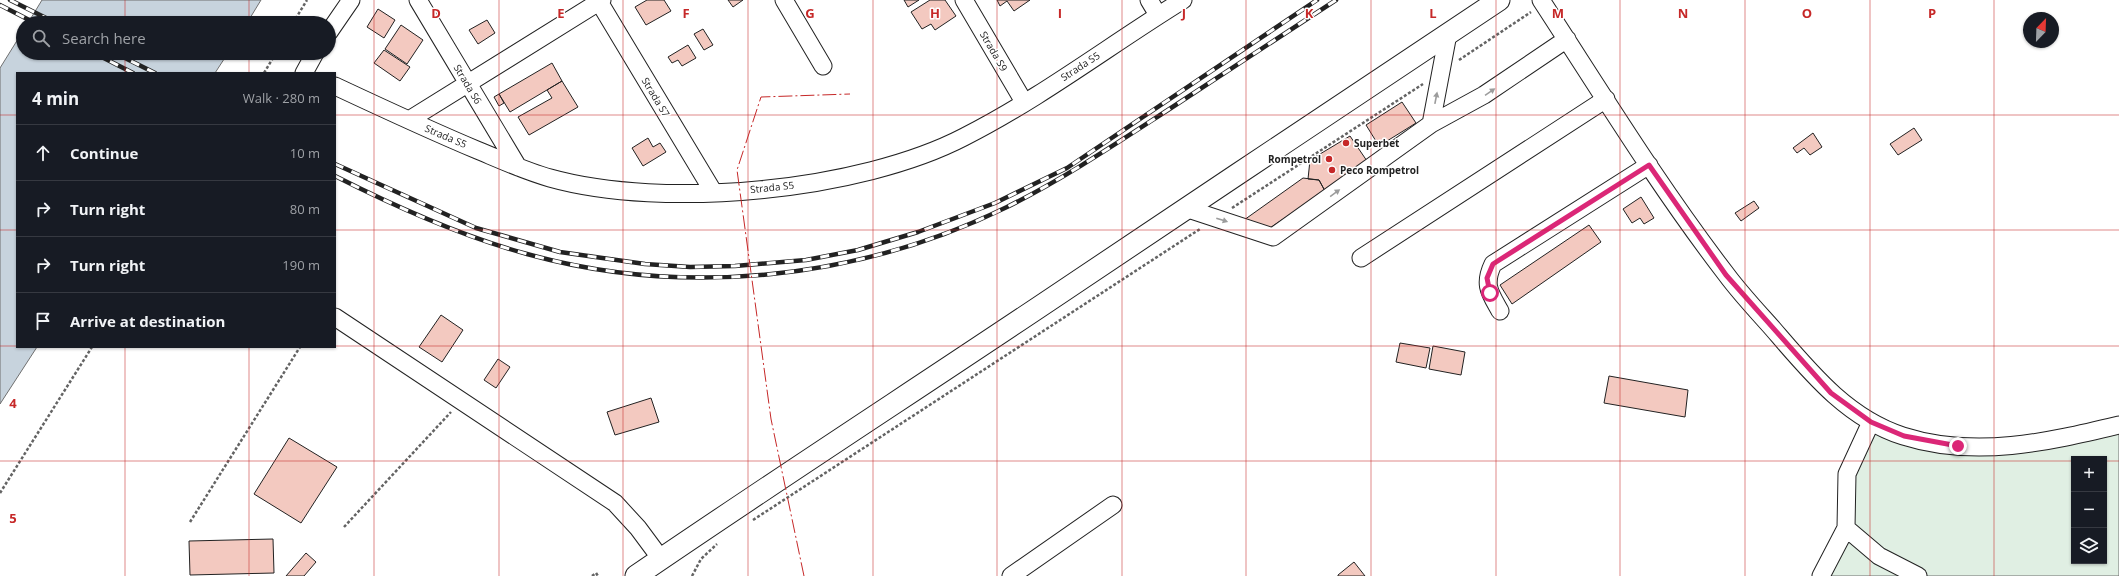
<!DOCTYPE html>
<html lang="en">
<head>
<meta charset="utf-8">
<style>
  :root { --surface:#171b24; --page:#20242c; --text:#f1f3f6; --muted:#9ea1a6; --line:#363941 }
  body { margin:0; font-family:"Open Sans",sans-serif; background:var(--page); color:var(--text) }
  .controls { position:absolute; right:12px; bottom:12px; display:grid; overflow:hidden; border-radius:0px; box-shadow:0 1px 3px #0004 }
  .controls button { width:36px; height:36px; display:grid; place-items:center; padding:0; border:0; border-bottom:1px solid var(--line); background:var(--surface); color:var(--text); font:20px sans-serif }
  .compass { position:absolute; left:2023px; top:12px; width:36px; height:36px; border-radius:50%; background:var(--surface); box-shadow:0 1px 3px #0004; rotate:23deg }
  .stop { position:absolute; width:12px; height:12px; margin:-9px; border:3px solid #db2777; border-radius:50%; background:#fff }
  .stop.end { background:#db2777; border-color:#fff; box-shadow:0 1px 4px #0008 }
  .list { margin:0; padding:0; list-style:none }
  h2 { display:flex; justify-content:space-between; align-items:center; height:52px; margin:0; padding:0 16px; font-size:17px }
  h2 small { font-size:13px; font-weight:400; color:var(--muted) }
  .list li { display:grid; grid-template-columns:26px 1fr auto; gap:12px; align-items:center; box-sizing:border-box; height:56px; padding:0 16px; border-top:1px solid var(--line) }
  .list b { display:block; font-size:15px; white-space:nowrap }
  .list em { font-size:13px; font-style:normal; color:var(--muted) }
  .icon { flex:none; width:22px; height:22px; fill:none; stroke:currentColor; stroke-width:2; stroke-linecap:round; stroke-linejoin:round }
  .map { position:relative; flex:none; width:2119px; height:576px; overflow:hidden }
  .search { position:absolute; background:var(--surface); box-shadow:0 1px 3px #0004; left:16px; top:16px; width:320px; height:44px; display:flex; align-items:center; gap:10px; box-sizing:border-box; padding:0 14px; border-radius:22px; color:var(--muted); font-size:15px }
  .panel { position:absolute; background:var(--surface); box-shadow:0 1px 3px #0004; left:16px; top:72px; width:320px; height:276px; border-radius:0px }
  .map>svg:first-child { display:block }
  .green { fill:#e0efe3; stroke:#6f6f6f; fill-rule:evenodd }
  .water { fill:#c7d3dd; stroke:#6f6f6f }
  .building { fill:#f3c9c0; stroke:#222 }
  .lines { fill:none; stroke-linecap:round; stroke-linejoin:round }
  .minor-casing { stroke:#222; stroke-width:19 }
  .major-casing { stroke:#222; stroke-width:23 }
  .path { stroke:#646464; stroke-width:2.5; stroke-dasharray:3 2; stroke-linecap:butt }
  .minor { stroke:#fff; stroke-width:17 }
  .major { stroke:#fff; stroke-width:21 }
  .rail-casing { stroke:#222; stroke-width:4.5 }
  .rail { stroke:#fff; stroke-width:3; stroke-dasharray:9; stroke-linecap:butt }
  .power { stroke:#c62828; stroke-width:1; stroke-dasharray:14 3 2 3; stroke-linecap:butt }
  .oneway { fill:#9c9c9c }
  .route { stroke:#db2777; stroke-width:5 }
  .grid { fill:none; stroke:#c62828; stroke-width:1; stroke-opacity:0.55 }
  .poi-dot { fill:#c62828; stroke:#fff; stroke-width:1.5 }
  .labels { text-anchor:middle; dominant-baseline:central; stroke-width:3; stroke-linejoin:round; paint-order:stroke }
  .street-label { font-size:10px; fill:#222; stroke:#fff }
  .poi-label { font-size:10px; font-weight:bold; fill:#222; stroke:#fff; text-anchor:start }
  .grid-label { font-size:13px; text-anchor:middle; font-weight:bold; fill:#c62828; stroke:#fff; stroke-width:3; stroke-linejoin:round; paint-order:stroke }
</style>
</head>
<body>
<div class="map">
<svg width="2119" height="576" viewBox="0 0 2119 576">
  <rect width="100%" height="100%" fill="#fff"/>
  <path class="green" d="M1871 422 1957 446 2119 425V576H1821L1846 528 1847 474ZM2074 459H2104V561H2074Z"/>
  <path class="water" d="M42 0H261L247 23H28Z
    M23 31V53H228L215 73H17V347H37L0 404V68Z"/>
  <path class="building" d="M647 0H664L671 11 646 25 635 7Z
    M728 0H743L733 7Z
    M904 0H919L908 7Z
    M930 0H945L956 16 935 30 931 24 922 29 911 12Z
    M997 0H1030L1014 11 1007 1 1000 6Z
    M378 9 395 20 384 38 367 27Z
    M487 20 495 33 478 44 469 30Z
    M401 25 423 40 407 64 385 49Z
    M703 29 713 45 704 50 694 34Z
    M688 45 696 58 682 66 678 60 672 63 668 57Z
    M384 50 410 67 400 81 374 63Z
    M552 63 562 81 510 112 499 94Z
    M562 81 578 107 529 135 518 117 552 98 547 90Z
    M499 94 504 103 499 106 494 97Z
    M1402 102 1416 123 1379 146 1366 125Z
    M1914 128 1922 140 1898 155 1890 144Z
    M1813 133 1822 147 1810 155 1804 148 1797 153 1793 148Z
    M1350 136 1367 161 1325 191 1319 180 1308 179 1310 160Z
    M648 138 653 147 660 143 666 152 643 166 632 148Z
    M1303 178 1319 180 1325 191 1267 230 1244 220Z
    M1641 197 1654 218 1644 224 1640 218 1632 223 1623 209Z
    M1754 201 1759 208 1741 221 1735 213Z
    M1589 225 1601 242 1512 304 1500 285Z
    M441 315 463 330 442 362 419 347Z
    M1400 343 1430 348 1426 368 1396 362Z
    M1433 346 1465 352 1461 375 1429 369Z
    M498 359 510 367 496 388 484 380Z
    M1609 376 1688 390 1685 417 1604 403Z
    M651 398 659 422 615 435 607 412Z
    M289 438 337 467 301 523 254 494Z
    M273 539 274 573 190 575 189 541Z
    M306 553 316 562 304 576H286Z
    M1354 562 1365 576H1338V575Z"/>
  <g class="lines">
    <g class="minor-casing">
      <path id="minor" d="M418 0 518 167
        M598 0 714 193
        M784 0 823 66
        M964 0 1024 102
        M1149 0 1158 15
        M1541 0C1601 92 1659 187 1726 274 1740 293 1757 311 1773 329 1810 372 1847 418 1903 436 1975 459 2048 442 2119 425
        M329 32 351 0
        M304 73 315 53
        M335 86C382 108 429 130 477 150 501 160 525 171 550 178 664 210 860 191 964 137 1041 98 1110 45 1183 0
        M409 120 602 0
        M1431 124 1484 95 1567 39
        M1185 208 1273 237 1431 124 1448 34
        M1361 258 1606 99
        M1500 311C1490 293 1483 285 1493 264L1649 165
        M335 317 615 503 638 528 661 559
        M1846 528 1879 556 1918 576
        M1011 576 1113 505
        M1821 576 1846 528 1847 474 1871 422"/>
    </g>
    <g class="major-casing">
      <path id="major" d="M636 576C782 476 931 380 1078 281 1218 187 1359 93 1499 0"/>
    </g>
    <path class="path" d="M293 23 307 0
      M1459 60 1531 12
      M264 73 276 53
      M1232 208 1423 84
      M0 493 92 347
      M753 520 1200 229
      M190 522 300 347
      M344 527 451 412
      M592 576 596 573 598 576
      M692 576 701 559 717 544"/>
    <use href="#minor" class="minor"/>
    <use href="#major" class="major"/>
    <g class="rail-casing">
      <path id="rail" d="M10 0 56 23
        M0 5 35 23
        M94 53 133 73
        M115 53 155 73
        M335 164 476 228 560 252 645 264 690 267 735 266 806 260 858 250 918 232 995 203 1067 168 1317 0
        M335 176C396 207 461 236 527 254 686 298 860 279 1007 207 1065 178 1117 143 1171 108 1226 72 1281 36 1336 0"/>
    </g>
    <use href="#rail" class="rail"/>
    <path class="power" d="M804 576 771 419 737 170 761 97 850 94"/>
  </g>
  <defs><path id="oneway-solid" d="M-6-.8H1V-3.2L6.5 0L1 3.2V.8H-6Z"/></defs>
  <g class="oneway">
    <use href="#oneway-solid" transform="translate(1490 92) rotate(-34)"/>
    <use href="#oneway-solid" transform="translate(1436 98) rotate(-79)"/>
    <use href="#oneway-solid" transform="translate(1335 193) rotate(-36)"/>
    <use href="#oneway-solid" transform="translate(1222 220) rotate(18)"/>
  </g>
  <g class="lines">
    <path class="route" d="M1490 293 1487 278 1493 264 1649 165 1726 275 1831 393 1871 422 1904 436 1958 446"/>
  </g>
  <path class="grid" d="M125 0V23M249 0V23M374 0V576M499 0V576M623 0V576M748 0V576M873 0V576M997 0V576M1122 0V576M1246 0V576M1371 0V576M1496 0V576M1620 0V576M1745 0V576M1870 0V576M1994 0V576M125 53V73M249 53V73M0 115H17M335 115H2119M0 230H17M335 230H2119M0 346H17M335 346H2119M125 347V576M249 347V576M0 461H2074M2104 461H2119"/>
  <g class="poi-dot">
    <circle cx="1346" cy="143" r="4"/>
    <circle cx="1329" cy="159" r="4"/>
    <circle cx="1332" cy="170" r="4"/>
  </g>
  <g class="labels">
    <g class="street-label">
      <text transform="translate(994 51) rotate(60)">Strada S9</text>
      <text transform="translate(1080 66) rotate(-33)">Strada S5</text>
      <text transform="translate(468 84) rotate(59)">Strada S6</text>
      <text transform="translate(656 97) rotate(59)">Strada S7</text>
      <text transform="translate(446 136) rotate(23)">Strada S5</text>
      <text transform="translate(772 187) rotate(-6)">Strada S5</text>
    </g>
    <g class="poi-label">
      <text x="1354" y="143">Superbet</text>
      <text x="1321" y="159" text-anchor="end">Rompetrol</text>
      <text x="1340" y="170">Peco Rompetrol</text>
    </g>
  </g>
  <g class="grid-label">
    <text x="436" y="18">D</text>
    <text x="561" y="18">E</text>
    <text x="686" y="18">F</text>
    <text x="810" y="18">G</text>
    <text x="935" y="18">H</text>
    <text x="1060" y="18">I</text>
    <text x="1184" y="18">J</text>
    <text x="1309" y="18">K</text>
    <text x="1433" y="18">L</text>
    <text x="1558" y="18">M</text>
    <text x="1683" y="18">N</text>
    <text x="1807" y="18">O</text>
    <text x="1932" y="18">P</text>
    <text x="13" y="408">4</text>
    <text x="13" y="523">5</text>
  </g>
</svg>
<div class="controls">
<button>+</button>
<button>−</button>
<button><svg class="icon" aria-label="layers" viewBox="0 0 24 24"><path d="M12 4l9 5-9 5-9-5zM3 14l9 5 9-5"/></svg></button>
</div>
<svg class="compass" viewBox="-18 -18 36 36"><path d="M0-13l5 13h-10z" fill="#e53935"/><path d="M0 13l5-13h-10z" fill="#9ea1a6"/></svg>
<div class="stop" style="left:1490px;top:293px"></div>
<div class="stop end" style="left:1958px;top:446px"></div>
<div class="search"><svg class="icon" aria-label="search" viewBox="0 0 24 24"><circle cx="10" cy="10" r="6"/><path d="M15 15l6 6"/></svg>Search here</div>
<section class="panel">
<h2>4 min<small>Walk · 280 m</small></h2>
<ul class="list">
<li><svg class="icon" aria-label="ahead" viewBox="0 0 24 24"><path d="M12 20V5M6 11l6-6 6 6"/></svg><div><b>Continue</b></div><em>10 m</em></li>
<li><svg class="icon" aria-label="right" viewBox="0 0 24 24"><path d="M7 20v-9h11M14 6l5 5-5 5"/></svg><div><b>Turn right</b></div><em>80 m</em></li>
<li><svg class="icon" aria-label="right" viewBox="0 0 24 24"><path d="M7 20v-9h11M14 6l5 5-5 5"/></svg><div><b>Turn right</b></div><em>190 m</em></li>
<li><svg class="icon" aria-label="arrive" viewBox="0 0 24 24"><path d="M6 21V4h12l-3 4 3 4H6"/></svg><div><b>Arrive at destination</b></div></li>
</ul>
</section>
</div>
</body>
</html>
